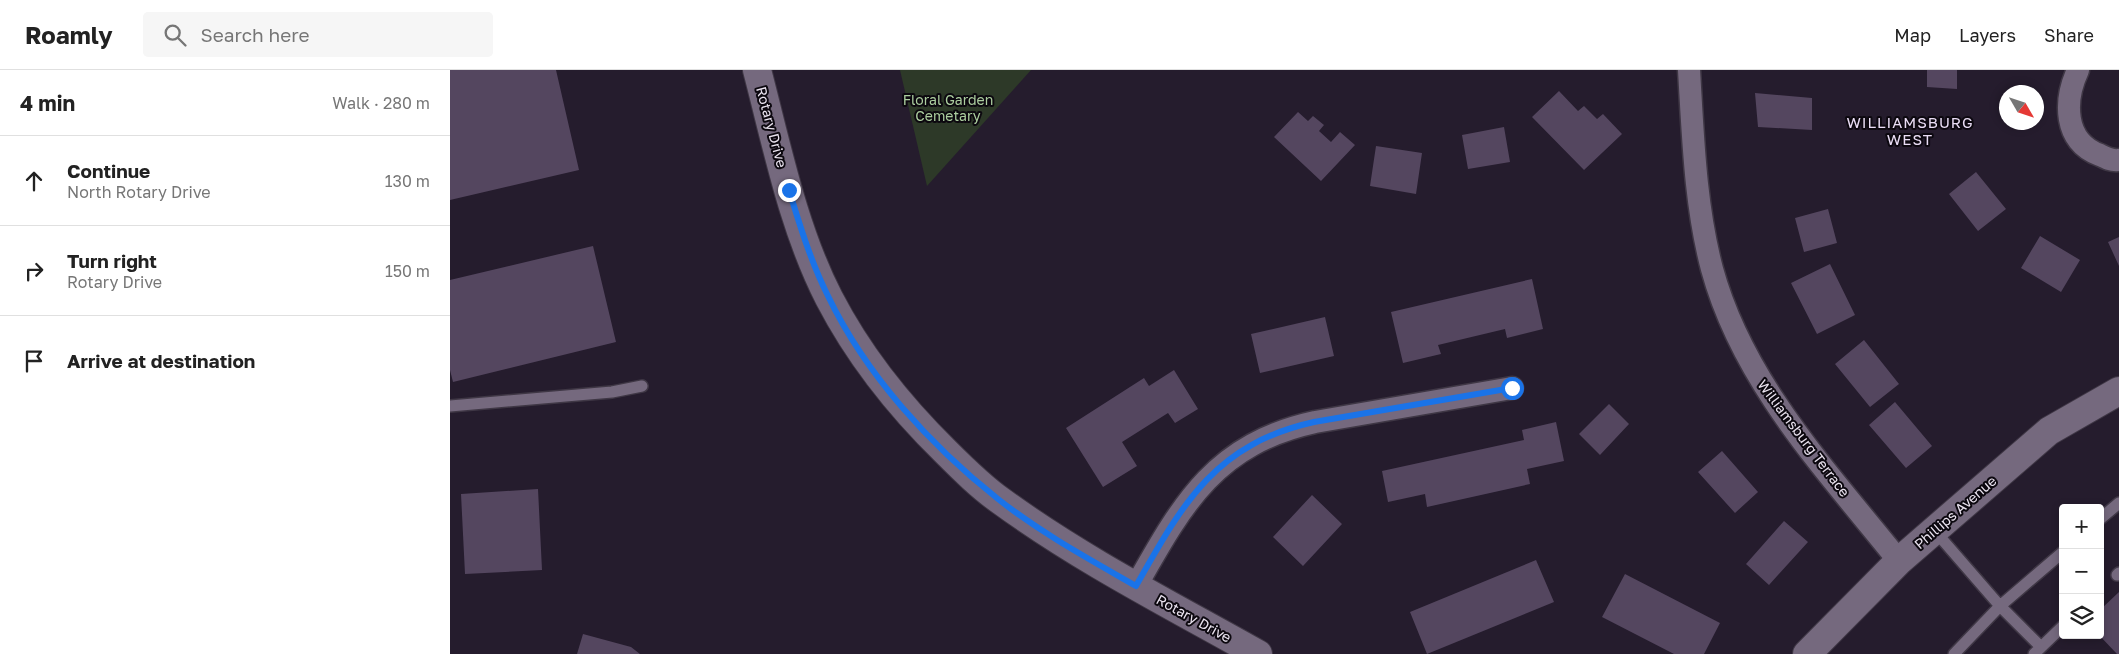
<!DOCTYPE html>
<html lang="en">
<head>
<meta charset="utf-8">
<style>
  :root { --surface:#fff; --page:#f6f6f6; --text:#222; --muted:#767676; --line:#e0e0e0 }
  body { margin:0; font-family:"Golos Text",sans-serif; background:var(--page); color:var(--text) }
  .controls { position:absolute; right:15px; bottom:15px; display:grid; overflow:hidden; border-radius:5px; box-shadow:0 2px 8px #0003 }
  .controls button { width:45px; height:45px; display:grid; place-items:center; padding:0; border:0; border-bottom:1px solid var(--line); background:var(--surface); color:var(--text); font:25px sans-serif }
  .compass { position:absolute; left:1549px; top:15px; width:45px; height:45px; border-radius:50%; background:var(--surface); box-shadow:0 2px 8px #0003; rotate:129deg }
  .stop { position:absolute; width:15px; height:15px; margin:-11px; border:4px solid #1a73e8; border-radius:50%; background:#fff }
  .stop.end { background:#1a73e8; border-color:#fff; box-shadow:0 1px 5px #0008 }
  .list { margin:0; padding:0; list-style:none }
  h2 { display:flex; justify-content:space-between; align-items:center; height:65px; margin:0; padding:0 20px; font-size:21px }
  h2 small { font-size:16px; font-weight:400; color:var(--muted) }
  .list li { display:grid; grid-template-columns:32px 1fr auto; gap:15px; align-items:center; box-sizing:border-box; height:90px; padding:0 20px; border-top:1px solid var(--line) }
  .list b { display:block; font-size:19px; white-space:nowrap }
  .list p { margin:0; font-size:16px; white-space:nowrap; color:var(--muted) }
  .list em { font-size:16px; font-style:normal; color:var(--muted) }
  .icon { flex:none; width:28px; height:28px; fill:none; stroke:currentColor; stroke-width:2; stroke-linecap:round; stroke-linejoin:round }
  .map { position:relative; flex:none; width:1669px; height:584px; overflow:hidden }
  header { display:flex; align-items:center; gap:30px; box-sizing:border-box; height:70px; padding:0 25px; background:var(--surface); border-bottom:1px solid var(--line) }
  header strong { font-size:24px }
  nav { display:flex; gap:28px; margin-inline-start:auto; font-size:18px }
  .search { width:350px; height:45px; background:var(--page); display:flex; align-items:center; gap:12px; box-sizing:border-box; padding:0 18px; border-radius:5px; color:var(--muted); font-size:19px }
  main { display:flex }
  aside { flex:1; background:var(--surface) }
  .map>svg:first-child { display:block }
  .green { fill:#2d3928 }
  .building { fill:#54465f }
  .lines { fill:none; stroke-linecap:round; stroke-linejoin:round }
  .service-casing { stroke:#3f3745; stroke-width:14 }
  .minor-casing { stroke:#3f3745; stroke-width:25 }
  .tertiary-casing { stroke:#3f3745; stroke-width:30 }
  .service { stroke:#75697e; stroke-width:11 }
  .minor { stroke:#75697e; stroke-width:22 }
  .tertiary { stroke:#75697e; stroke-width:28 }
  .route { stroke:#1a73e8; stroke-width:6 }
  .labels { text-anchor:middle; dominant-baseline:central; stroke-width:4; stroke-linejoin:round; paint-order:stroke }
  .park-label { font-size:14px; fill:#acce9f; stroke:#0c080f }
  .street-label { font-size:14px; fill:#ebe4f0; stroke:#0c080f }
  .neighbourhood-label { font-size:15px; letter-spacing:1px; fill:#eaddf5; stroke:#0c080f }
</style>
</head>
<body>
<header>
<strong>Roamly</strong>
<div class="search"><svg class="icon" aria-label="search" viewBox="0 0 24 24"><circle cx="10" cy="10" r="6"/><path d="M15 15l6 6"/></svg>Search here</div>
<nav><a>Map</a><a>Layers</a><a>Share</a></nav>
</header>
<main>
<aside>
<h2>4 min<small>Walk · 280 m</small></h2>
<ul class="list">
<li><svg class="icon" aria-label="ahead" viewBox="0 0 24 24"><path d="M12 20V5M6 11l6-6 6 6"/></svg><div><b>Continue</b><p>North Rotary Drive</p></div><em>130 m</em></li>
<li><svg class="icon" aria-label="right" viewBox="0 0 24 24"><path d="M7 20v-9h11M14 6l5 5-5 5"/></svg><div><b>Turn right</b><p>Rotary Drive</p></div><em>150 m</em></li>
<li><svg class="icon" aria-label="arrive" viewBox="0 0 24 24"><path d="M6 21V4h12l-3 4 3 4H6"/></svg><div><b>Arrive at destination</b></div></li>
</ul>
</aside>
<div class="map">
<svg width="1669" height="584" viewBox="0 0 1669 584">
  <rect width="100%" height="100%" fill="#251c2d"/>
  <path class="green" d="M450 0H581L477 116Z"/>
  <path class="building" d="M0 0H106L129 100 0 130Z
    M1477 0H1507V19L1477 17Z
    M1109 21 1128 41 1134 36 1147 49 1153 44 1172 64 1134 100 1082 47Z
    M1305 23 1362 28V60L1308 57Z
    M848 42 858 51 863 46 874 55 869 61 881 72 890 62 905 75 871 111 824 67Z
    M1054 57 1060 92 1018 99 1012 65Z
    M926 76 972 83 966 124 920 116Z
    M1526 102 1556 139 1528 161 1499 124Z
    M1378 139 1387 173 1354 182 1345 148Z
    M1590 166 1630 190 1611 222 1571 198Z
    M1669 167V196L1658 172Z
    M143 176 166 272 3 312 0 300V210Z
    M1380 194 1405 245 1367 264 1341 213Z
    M1082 209 1093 259 1057 268 1055 259 988 275 991 284 953 293 941 242Z
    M875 247 884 286 810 303 801 264Z
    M1414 270 1449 314 1420 337 1385 294Z
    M724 300 748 339 725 353 718 343 672 372 687 396 653 417 616 358 694 308 699 316Z
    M1445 332 1482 376 1456 398 1419 355Z
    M1159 334 1179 354 1150 385 1129 364Z
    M1106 352 1114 391 1077 399 1080 414 977 437 975 424 938 432 932 401 1074 370 1072 360Z
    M1272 381 1308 422 1285 443 1248 402Z
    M88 419 92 500 15 504 11 424Z
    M862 425 892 454 853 496 823 467Z
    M1334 451 1358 472 1319 515 1296 494Z
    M1086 490 1104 532 977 584 960 542Z
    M1175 504 1270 553 1254 584H1224L1152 547Z
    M1669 522V584H1667L1649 565 1650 540Z
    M133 564 181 577 190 584H127Z"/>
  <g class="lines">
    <g class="service-casing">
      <path id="service" d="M0 336 162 322 192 316
        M1650 449 1669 433
        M1484 460 1550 536 1591 577
        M1667 505 1669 503
        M1504 584 1550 536 1613 482
        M1584 584 1613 556"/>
    </g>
    <g class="minor-casing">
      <path id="minor" d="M1239 0C1243 66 1245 135 1262 199 1293 313 1377 401 1449 491
        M1628 0C1614 30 1613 72 1650 85 1656 88 1662 91 1669 90
        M686 516C733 433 765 374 865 352L1062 318"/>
    </g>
    <g class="tertiary-casing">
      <path id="tertiary" d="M307 0C327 76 343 158 379 228 409 286 450 337 496 382 513 399 531 417 551 431 632 490 721 535 808 584
        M1357 584 1449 491 1599 361 1669 321"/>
    </g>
    <use href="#service" class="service"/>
    <use href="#minor" class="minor"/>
    <use href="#tertiary" class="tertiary"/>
  </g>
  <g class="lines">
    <path class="route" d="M339 120C350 156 361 192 378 226 416 305 480 375 548 429 591 463 639 489 686 516 733 433 765 374 864 352L1062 318"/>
  </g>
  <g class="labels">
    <g class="park-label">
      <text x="498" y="29">Floral Garden<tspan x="498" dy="16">Cemetary</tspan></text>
    </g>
    <g class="street-label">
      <text transform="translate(322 57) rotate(75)">Rotary Drive</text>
      <text transform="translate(1354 368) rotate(53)">Williamsburg Terrace</text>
      <text transform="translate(1505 442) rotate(-41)">Phillips Avenue</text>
      <text transform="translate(744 548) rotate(29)">Rotary Drive</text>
    </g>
    <g class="neighbourhood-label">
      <text x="1460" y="52">WILLIAMSBURG<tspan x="1460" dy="17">WEST</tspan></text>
    </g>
  </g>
</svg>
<div class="controls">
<button>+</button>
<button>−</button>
<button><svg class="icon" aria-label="layers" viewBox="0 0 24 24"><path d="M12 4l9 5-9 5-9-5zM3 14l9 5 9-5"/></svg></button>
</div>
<svg class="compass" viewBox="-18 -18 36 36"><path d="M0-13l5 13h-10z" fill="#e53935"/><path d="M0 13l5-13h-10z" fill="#767676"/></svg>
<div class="stop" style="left:1062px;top:318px"></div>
<div class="stop end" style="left:339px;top:120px"></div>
</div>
</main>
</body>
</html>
